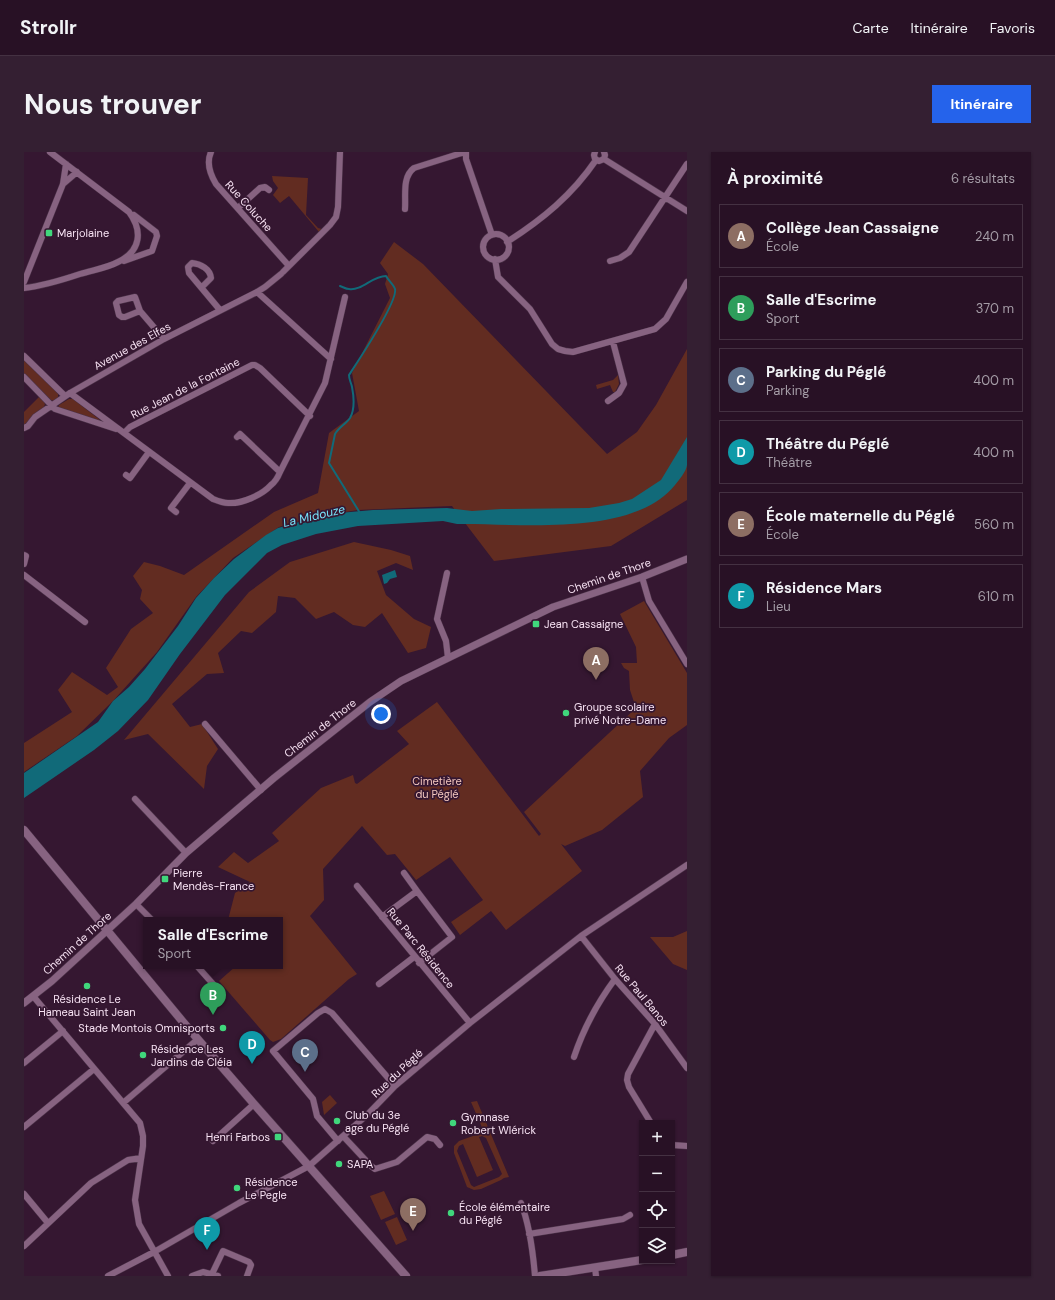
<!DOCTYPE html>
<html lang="fr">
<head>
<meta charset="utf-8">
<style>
  :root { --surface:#281125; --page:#341f32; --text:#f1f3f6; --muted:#a59da7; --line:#443142; --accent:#2563eb }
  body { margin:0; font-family:"DM Sans",sans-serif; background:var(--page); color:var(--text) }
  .controls { position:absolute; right:12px; bottom:12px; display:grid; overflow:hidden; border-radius:0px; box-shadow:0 1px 3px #0004 }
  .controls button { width:36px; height:36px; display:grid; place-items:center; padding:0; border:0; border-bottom:1px solid var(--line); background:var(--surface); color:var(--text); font:20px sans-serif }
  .you { position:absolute; left:357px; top:562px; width:14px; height:14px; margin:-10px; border:3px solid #fff; border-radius:50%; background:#1a73e8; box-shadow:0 0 0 6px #1a73e833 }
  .badge { display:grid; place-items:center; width:26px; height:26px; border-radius:50%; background:var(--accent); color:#fff; font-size:13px; font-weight:700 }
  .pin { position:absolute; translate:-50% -33px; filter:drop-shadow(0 1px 2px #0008) }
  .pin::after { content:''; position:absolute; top:21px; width:14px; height:12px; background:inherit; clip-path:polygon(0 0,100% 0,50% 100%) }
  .popup { position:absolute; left:119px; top:765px; width:140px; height:52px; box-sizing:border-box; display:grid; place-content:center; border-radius:0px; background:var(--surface); filter:drop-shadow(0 1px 3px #0005); font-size:13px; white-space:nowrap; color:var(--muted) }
  .popup b { font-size:15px; color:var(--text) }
  .popup::after { content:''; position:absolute; left:50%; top:100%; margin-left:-8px; border:8px solid transparent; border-top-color:var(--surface) }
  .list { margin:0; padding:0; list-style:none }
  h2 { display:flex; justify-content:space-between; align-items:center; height:52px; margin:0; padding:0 16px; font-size:17px }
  h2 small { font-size:13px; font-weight:400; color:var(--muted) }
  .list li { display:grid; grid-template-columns:26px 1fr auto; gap:12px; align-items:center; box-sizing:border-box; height:64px; margin:0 8px 8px; padding:0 8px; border:1px solid var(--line); border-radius:0px }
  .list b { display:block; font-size:15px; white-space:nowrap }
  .list p { margin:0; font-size:13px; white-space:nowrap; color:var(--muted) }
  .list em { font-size:13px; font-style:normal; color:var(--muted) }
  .icon { flex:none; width:22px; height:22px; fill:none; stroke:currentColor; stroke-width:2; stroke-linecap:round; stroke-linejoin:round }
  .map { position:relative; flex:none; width:663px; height:1124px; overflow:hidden; border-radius:0px }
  header { display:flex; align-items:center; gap:24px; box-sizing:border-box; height:56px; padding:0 20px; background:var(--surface); border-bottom:1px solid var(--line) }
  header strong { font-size:19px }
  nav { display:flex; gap:22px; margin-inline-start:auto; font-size:14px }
  .intro { display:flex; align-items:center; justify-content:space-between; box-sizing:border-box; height:96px; padding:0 24px }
  h1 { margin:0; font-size:28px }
  .button { padding:10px 18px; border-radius:0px; background:var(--accent); color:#fff; font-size:14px; font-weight:700 }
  main { display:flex; gap:24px; padding:0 24px }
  aside { flex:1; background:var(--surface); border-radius:0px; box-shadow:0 1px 3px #0004 }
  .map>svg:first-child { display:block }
  .green { fill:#622c21; fill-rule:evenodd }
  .water { fill:#116a79 }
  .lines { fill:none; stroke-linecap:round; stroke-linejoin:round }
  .stream { stroke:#116a79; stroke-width:2 }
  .minor-casing { stroke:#4c3349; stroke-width:7 }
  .tertiary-casing { stroke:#4c3349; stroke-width:8 }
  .secondary-casing { stroke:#4c3349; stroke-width:9 }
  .minor { stroke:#876381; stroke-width:6 }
  .tertiary { stroke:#876381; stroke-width:7 }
  .secondary { stroke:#876381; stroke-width:8 }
  .poi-dot { fill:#40d77c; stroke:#351731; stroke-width:1.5 }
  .labels { text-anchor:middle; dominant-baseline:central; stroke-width:3.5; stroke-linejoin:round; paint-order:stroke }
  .street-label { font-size:11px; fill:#f7e2f3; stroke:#351731 }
  .poi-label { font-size:11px; fill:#f7e2f3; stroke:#351731; text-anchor:start }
  .park-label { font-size:11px; fill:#f3c7be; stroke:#351731 }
  .water-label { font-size:12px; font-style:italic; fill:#77e2f8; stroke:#351731 }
</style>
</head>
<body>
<header>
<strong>Strollr</strong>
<nav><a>Carte</a><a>Itinéraire</a><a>Favoris</a></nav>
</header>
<div class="intro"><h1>Nous trouver</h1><a class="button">Itinéraire</a></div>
<main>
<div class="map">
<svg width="663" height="1124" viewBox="0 0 663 1124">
  <rect width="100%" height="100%" fill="#351731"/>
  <path class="green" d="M248 24 284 26 282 63 294 76 298 77 295 80 265 44 256 51 249 43 254 36 249 29Z
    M370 90 399 112 583 302 613 280 632 253 663 197V348L587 394 470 409 428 354 334 358 290 365 255 375 209 406 172 445 133 500 89 549 53 584 0 620V591L48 560 34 538 48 520 83 543 94 535 82 516 107 477 129 461 116 447 118 438 109 424 120 410 136 414 160 423 250 360 294 341 305 281 335 259 328 221 366 146 361 132 364 122 356 111Z
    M0 207 30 237 34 242V246L30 249 27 248 0 222Z
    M594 223 595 232 591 240H589L586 233 573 237 572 233 589 228Z
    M16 244C20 249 23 251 19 256L0 273V260Z
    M45 247H49L76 268 74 269 34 256 35 253Z
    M330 390 367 398 386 404 389 418 372 411 353 419 362 443 390 467 407 475 402 496 384 501 358 461 341 475 329 473 310 460 292 467 271 446 254 444 252 460 228 481 217 479 194 501 200 521 183 522 148 552 166 575 178 572 194 597 183 614 180 637 124 582 100 588 225 440 266 410Z
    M620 449 663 521V573L645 586 616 619 619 645 578 678 541 694 537 692 558 719 482 778 467 759 436 783 427 770 459 748 426 705 392 728 371 702 363 703 338 674 299 717 300 748 286 764 333 822 325 827 257 887 249 890 246 888 195 829 212 814H256V768H204L211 741 226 730 194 715 210 700 224 711 255 689 248 681 297 636 329 623 331 631 333 632 385 592 373 579 413 550 515 684 517 682 500 660 612 556 606 538 605 519 600 516 597 511H613L612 495 596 462Z
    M663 779V818L649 812 626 785H649Z
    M306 943 313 951 300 963 298 950Z
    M453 949 485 1025 480 1026 477 1028 457 1037 450 1038 443 1035 437 1019 430 1001V994L435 989 460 980 447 950ZM458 984 462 986 478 1022 475 1025 450 1035 447 1033 433 999 435 994 439 992 453 1025 469 1018 455 985Z
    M360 1039 371 1062 357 1068 346 1044Z
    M373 1065 383 1088 372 1093 361 1070Z"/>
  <path class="water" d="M663 285C663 294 663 304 663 313 662 320 655 328 651 333 608 386 494 371 433 372L419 369 334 374 292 382 258 393 243 401 201 443 156 502 124 548 94 579 70 598 0 646V621L74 570 89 549 105 535 121 517 154 474 172 446 190 426 210 407 242 383 254 376 289 366 315 361 349 358 423 356 448 359 477 357 565 356 595 351 608 347 637 328Z
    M371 418 373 425 366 427 363 431 360 432 358 423Z"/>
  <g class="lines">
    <path class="stream" d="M316 134C319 135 322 137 325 137 338 139 348 124 362 124 364 128 370 133 371 137 374 150 334 209 325 223 325 228 327 230 328 235 330 245 331 257 326 266 322 272 315 275 311 282L305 311 336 361"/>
    <g class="minor-casing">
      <path id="minor" d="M187 0C182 11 186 22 192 32L265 114
        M442 0V7L468 83
        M571 0 570 3 571 7 575 9 580 7 581 3 580 0
        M580 7 663 59
        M39 32 53 20
        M214 56 236 36 241 35 245 38
        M381 57C382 43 378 25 390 16L441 0
        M459 95a13 13 0 1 1 26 0a13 13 0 1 1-26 0Z
        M483 90C519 67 548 43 572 8
        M471 107 474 125 506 157 528 192 534 197 541 199 549 200 631 177 642 167 663 130
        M100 109 128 99 133 84 132 80 110 63
        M586 109 596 106 605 100 663 12
        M259 120 306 73 312 65 314 55 316 0
        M0 130 39 32 42 12
        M178 135 187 126C186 117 177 112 168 111L164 115 165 121 196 158
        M0 136C19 134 38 128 56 122 69 118 83 116 94 110 117 99 119 79 105 60L26 0
        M233 140 307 207
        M116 159 101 165H98L95 163 92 151 94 149 111 145 116 159 140 187
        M0 204 41 244
        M0 225 31 257 92 277
        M46 241 189 347C194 349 199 351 204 351 218 352 238 343 247 333 251 330 254 325 256 320L301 231 321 145
        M584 249 595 241 600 232 589 190
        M0 276 4 274 11 265 46 241 140 187 233 140 241 135 257 122
        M100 281 106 275 228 213H231L236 216 286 264
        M213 285 216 282 256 320
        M102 323 106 326 125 300
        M152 360 147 356 166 331
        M0 403 2 404 0 412
        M423 421 413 467 422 489 424 506
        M0 423 61 470
        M618 425 625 449 663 512
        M181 572 237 638
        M111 647 162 701
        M380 721 393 739
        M333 734 446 871
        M112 752 128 768
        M358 765 393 739 428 785 395 811
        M557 784 591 827 631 872 663 916
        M173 814 189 832
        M355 832 390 805
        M9 844 116 971 119 984V994L111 1048 115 1072 144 1124
        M550 905C559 878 574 850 591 827
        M0 911 39 879
        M99 951 174 887
        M627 971 605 935 603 928 604 922 631 872
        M0 975 70 917
        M319 984 347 1014 351 1017 373 1010 403 985 411 987 416 993
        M189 989 230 952
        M314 989 293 964 289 947 249 899 294 861 301 857 308 861 371 934
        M648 993 663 994
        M0 1042 24 1071
        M497 1051C506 1074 509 1100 511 1124
        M505 1082 599 1067 606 1063
        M0 1094 67 1031 104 1008 117 1006
        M571 1115 572 1124
        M188 1122 199 1099 225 1110 227 1113 223 1124
        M84 1124 130 1100 215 1051 285 1014 344 962 371 934 446 871 557 784 663 713
        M168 1124 179 1120 194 1124"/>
    </g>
    <g class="tertiary-casing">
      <path id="tertiary" d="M0 851 28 829 112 752 162 701 250 626 346 550 377 529 529 455 618 425 663 407"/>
    </g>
    <g class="secondary-casing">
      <path id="secondary" d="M0 678 159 870 230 952 382 1124
        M648 1103 663 1100
        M516 1124 618 1108"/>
    </g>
    <use href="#minor" class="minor"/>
    <use href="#tertiary" class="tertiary"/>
    <use href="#secondary" class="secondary"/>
  </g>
  <g class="poi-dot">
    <rect x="21" y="77" width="8" height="8" rx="2"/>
    <rect x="508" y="468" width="8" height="8" rx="2"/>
    <circle cx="542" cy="561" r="4"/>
    <rect x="137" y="723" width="8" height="8" rx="2"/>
    <circle cx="63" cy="834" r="4"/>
    <circle cx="199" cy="876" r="4"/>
    <circle cx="119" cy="903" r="4"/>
    <circle cx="313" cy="969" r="4"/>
    <circle cx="429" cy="971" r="4"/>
    <rect x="250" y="981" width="8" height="8" rx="2"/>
    <circle cx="315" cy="1012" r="4"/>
    <circle cx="213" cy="1036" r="4"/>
    <circle cx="427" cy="1061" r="4"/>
  </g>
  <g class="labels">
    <g class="street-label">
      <text transform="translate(225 54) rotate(48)">Rue Coluche</text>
      <text transform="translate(108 194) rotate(-29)">Avenue des Elfes</text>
      <text transform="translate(161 236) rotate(-27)">Rue Jean de la Fontaine</text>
      <text transform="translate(585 424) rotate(-19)">Chemin de Thore</text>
      <text transform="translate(296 576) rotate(-38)">Chemin de Thore</text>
      <text transform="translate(53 791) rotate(-42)">Chemin de Thore</text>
      <text transform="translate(397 796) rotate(51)">Rue Parc Résidence</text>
      <text transform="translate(618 843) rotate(50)">Rue Paul Banos</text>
      <text transform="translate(373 921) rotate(-43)">Rue du Péglé</text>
    </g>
    <g class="poi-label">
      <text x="33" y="81">Marjolaine</text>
      <text x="520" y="472">Jean Cassaigne</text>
      <text x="550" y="555">Groupe scolaire<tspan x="550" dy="13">privé Notre-Dame</tspan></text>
      <text x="149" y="721">Pierre<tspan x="149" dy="13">Mendès-France</tspan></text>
      <text x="63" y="847" text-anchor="middle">Résidence Le<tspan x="63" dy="13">Hameau Saint Jean</tspan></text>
      <text x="191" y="876" text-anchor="end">Stade Montois Omnisports</text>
      <text x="127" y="897">Résidence Les<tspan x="127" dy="13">Jardins de Cléia</tspan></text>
      <text x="321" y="963">Club du 3e<tspan x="321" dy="13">age du Péglé</tspan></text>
      <text x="437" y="965">Gymnase<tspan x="437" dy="13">Robert Wlérick</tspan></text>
      <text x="246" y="985" text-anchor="end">Henri Farbos</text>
      <text x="323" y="1012">SAPA</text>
      <text x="221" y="1030">Résidence<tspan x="221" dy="13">Le Pegle</tspan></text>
      <text x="435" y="1055">École élémentaire<tspan x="435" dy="13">du Péglé</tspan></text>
    </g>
    <g class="park-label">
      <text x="413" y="629">Cimetière<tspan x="413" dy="13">du Péglé</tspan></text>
    </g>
    <g class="water-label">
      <text transform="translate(290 364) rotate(-13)">La Midouze</text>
    </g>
  </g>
</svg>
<div class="controls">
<button>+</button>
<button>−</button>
<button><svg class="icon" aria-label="locate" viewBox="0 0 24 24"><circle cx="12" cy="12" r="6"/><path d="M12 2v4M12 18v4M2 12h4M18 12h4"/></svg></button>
<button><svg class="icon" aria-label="layers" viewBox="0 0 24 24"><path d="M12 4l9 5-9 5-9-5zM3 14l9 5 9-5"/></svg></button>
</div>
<div class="you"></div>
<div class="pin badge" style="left:572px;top:528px;background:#8d6e63">A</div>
<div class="pin badge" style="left:189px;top:863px;background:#2e9e5b">B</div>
<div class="popup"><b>Salle d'Escrime</b>Sport</div>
<div class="pin badge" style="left:281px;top:920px;background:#5c6f8a">C</div>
<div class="pin badge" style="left:228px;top:912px;background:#0f9aa8">D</div>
<div class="pin badge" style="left:389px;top:1079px;background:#8d6e63">E</div>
<div class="pin badge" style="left:183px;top:1098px;background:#0f9aa8">F</div>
</div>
<aside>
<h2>À proximité<small>6 résultats</small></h2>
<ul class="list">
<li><span class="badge" style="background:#8d6e63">A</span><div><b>Collège Jean Cassaigne</b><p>École</p></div><em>240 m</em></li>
<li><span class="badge" style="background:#2e9e5b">B</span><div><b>Salle d'Escrime</b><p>Sport</p></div><em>370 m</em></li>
<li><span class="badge" style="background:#5c6f8a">C</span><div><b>Parking du Péglé</b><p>Parking</p></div><em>400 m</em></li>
<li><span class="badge" style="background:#0f9aa8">D</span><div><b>Théâtre du Péglé</b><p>Théâtre</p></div><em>400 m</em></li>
<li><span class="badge" style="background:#8d6e63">E</span><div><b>École maternelle du Péglé</b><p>École</p></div><em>560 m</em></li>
<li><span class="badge" style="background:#0f9aa8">F</span><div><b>Résidence Mars</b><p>Lieu</p></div><em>610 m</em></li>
</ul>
</aside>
</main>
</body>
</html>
